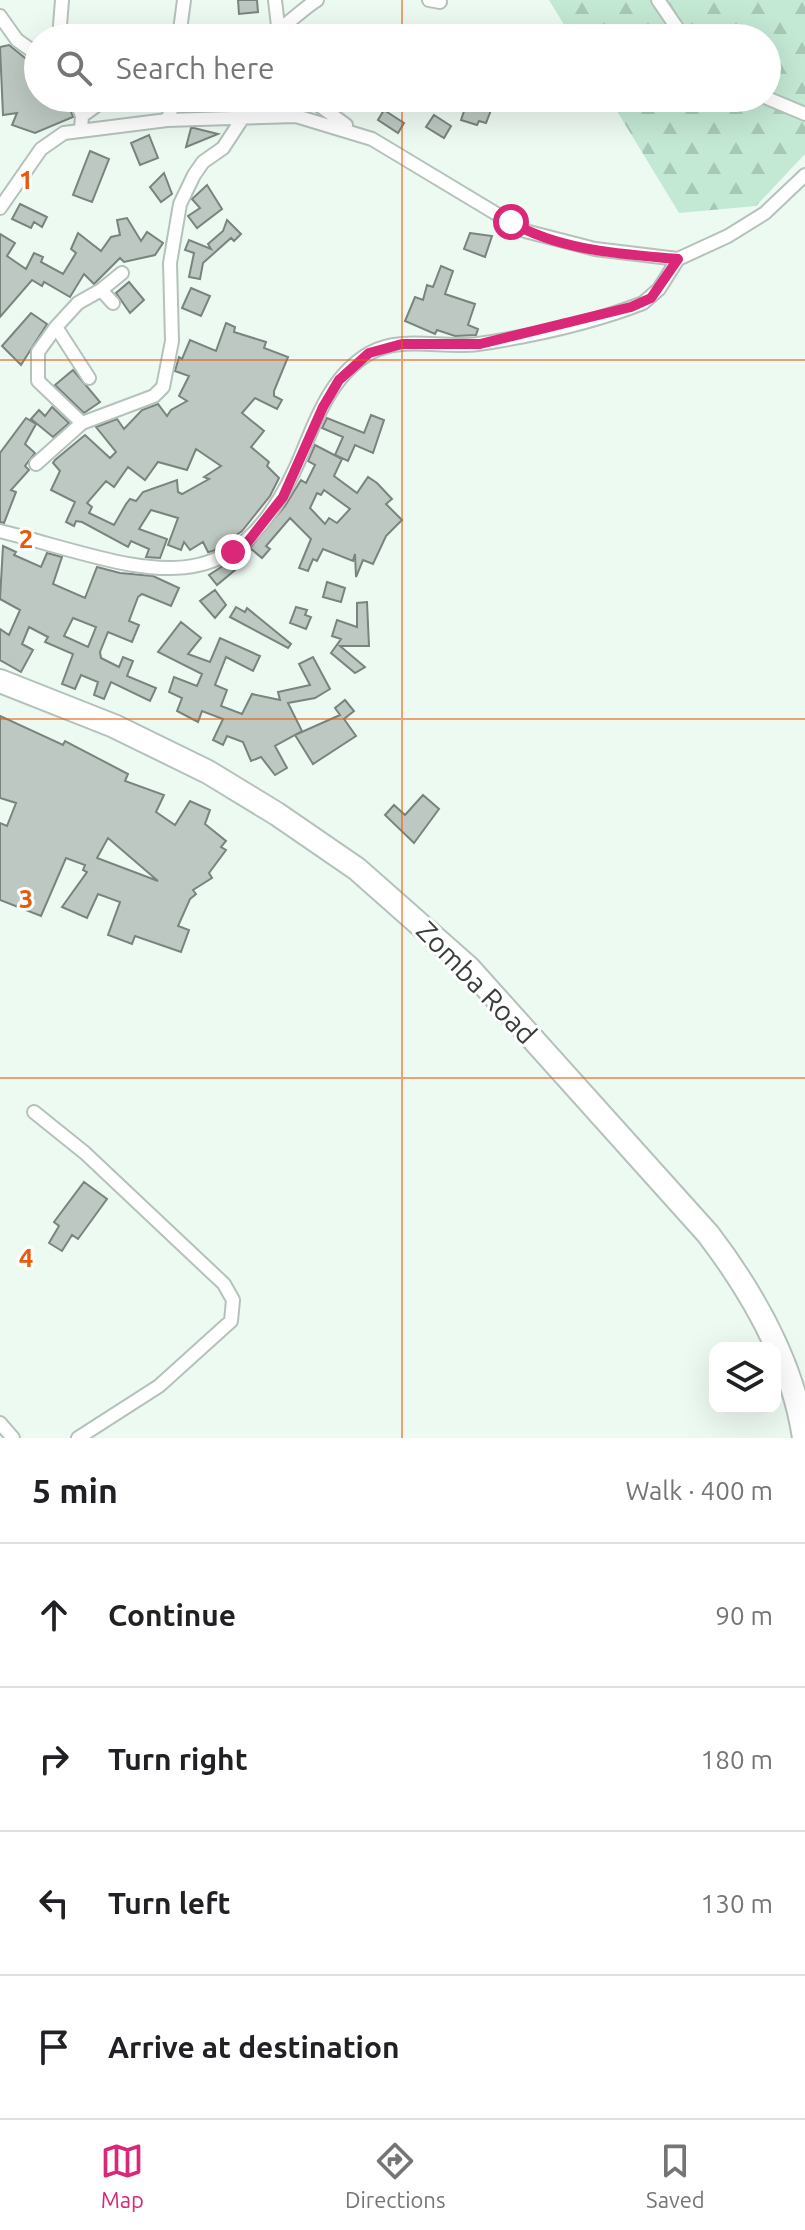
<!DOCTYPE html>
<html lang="en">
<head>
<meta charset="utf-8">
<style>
  :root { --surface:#fff; --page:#f6f6f6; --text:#202124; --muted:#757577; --line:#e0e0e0; --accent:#db2777 }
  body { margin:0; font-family:Ubuntu,sans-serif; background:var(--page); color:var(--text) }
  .controls { position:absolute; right:24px; bottom:24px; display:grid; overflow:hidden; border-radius:16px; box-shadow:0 8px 32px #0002 }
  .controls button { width:72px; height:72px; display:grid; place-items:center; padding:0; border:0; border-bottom:2px solid var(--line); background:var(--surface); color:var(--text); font:40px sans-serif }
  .stop { position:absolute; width:24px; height:24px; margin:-18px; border:6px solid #db2777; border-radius:50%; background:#fff }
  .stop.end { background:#db2777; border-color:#fff; box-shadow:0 2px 8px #0008 }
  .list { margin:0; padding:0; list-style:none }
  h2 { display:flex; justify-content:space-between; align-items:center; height:104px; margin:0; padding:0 32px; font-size:34px }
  h2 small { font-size:26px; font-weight:400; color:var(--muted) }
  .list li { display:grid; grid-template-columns:52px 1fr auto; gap:24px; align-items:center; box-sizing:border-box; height:144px; padding:0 32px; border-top:2px solid var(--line) }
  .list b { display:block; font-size:30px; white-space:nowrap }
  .list em { font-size:26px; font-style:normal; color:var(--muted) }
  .icon { flex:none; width:44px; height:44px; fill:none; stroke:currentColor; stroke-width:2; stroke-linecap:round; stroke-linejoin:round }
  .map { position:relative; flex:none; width:805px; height:1438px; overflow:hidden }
  .search { position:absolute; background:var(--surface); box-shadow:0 8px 32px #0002; left:24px; right:24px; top:24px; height:88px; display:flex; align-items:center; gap:20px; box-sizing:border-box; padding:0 28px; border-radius:44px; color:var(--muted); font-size:30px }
  .sheet { height:680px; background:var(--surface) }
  nav { display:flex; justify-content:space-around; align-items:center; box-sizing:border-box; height:112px; border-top:2px solid var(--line); background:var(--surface); font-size:22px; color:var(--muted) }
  nav a { display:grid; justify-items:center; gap:4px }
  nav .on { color:var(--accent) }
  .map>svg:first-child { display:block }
  .forest { fill:url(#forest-firs) }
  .building { fill:#bcc8c1; stroke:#78847d; stroke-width:2; fill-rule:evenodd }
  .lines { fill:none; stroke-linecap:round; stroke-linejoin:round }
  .street-casing { stroke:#b5c2bb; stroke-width:16 }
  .highway-casing { stroke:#b5c2bb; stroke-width:26 }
  .street { stroke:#fff; stroke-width:12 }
  .highway { stroke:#fff; stroke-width:22 }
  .route { stroke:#db2777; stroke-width:10 }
  .grid { fill:none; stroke:#e8590c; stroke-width:2; stroke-opacity:0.55 }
  .labels { text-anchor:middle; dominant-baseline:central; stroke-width:6; stroke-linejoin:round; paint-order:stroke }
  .street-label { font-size:28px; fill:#393e3c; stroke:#fff }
  .grid-label { font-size:26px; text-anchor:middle; font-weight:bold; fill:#e8590c; stroke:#fff; stroke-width:6; stroke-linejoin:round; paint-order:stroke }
</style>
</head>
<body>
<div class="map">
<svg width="805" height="1438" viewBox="0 0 805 1438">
  <defs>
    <pattern id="forest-firs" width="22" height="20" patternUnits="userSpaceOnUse" patternTransform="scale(2)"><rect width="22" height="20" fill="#c3e8d4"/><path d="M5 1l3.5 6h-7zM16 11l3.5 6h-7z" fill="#a8c8b7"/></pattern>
  </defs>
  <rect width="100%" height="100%" fill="#edfaf2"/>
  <path class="forest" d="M549 0H805V154L756 206 679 213 609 98H767V38H572Z"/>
  <path class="building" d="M238 0H257L258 12 239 14Z
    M9 45 30 62 38 64V98H66L73 117 35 133 12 125 17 113 3 115 0 47Z
    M527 98H562L560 110 526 102Z
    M467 102 491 110 486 123 479 121 477 125 461 120Z
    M384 110 404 123 398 133 378 120Z
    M434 115 451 126 444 138 426 127Z
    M191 128H194L218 134 186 147Z
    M149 135 158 158 140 165 131 143Z
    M90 151 109 159 92 202 73 195Z
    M164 173 172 194 161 202 150 187Z
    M207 185 222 209 197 228 188 216 200 208 192 199Z
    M20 204 47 217 42 227 34 222 31 228 12 219Z
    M127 218 141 241 147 232 163 243 155 255 124 262 120 258 94 284 84 274 70 297 44 282 42 286 32 280 0 317V234L15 243 7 256 26 269 34 253 43 257 41 262 63 274 76 253 71 249 78 233 101 251 111 237 120 235 117 220Z
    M227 220 241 234 234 241 231 238 203 263 200 279 189 277 194 253 185 250 189 240 211 249 208 244 223 231Z
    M470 233 492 236 485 257 464 249Z
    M441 266 453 271 445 294 475 304 468 325 478 329 476 335 455 336 437 330 435 334 405 321 415 297 423 300 427 285 433 287Z
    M129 282 144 300 130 313 116 293Z
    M191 288 210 296 201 316 182 308Z
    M31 313 47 324 21 365 2 346Z
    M226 323 235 327 234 332 266 342 264 348 288 357 274 391V396L282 400 277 409 255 398 242 413 264 431 251 447 269 462 267 466 279 478 270 496 242 531 213 551 208 552 203 542 190 550 184 542 181 550 168 545 178 518 151 510 139 529 167 539 160 558 146 557 149 549 131 541 128 547 82 522 76 521 74 526 66 522 75 502 51 490 60 471 53 463 55 460 85 435 110 458 116 452 96 427 117 419 124 429 142 410 158 404 167 416 171 410 187 401 179 396 189 376 175 371 179 357 182 359 190 340 216 351ZM196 449 221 466 204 477 209 479 182 494 178 492 177 480 143 492 136 501 130 499 126 504 114 525 89 513 92 507 87 503 106 481 114 487 128 467 145 480 158 462 187 470Z
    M73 370 100 402 84 413 55 385Z
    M52 407 69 423 53 437 31 419 39 410 45 416Z
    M371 415 384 420 373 453 355 445 348 461 335 455 343 437 322 428 327 418 364 433Z
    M26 418 36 424 25 444 35 453 25 466 29 470 11 490 16 492 4 523 0 522V453Z
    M315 445 342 459 334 476 357 493 368 477 377 483 392 499 386 504 402 520 386 536 373 564 363 560 356 577 355 554 353 561 323 549 317 561 313 559 308 571 299 568 311 539 290 518 266 546 270 549 262 558 250 548 285 506 301 480 306 483 315 465 308 461ZM324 490 350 509 337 523 329 518 325 524 310 508 317 493 321 495Z
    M3 546 16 552 14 555 41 567 47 553 62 557 53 584 85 598 97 567 120 573 153 576 179 588 171 606 142 594 138 597 129 621 139 625 132 642 108 632 100 652 101 658 119 667 123 657 133 661 127 676 156 688 150 701 111 682 104 699 94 695 98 682 81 675 75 689 62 684 73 654 45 642 48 637 29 627 22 644 33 650 21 672 0 660V629L9 635 20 610 0 599ZM73 618 96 627 88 647 64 636Z
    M229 562 235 570 217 585 209 575Z
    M327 582 345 588 341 602 323 597Z
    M215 590 226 605 215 618 200 601Z
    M367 602 369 646H340L365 667 355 673 331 653 341 639 332 636 337 620 357 627V603Z
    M236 607 245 612 247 608 291 644 288 648 230 617Z
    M296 607 307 610 305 615 311 617 306 629 290 623Z
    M181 622 201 638 188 654 210 662 220 638 260 656 253 671 226 657 215 685 227 690 221 706 242 714 252 694 280 700 278 692 310 685 299 664 313 657 330 689 315 698 288 703 302 731 275 746 287 768 275 775 261 757 251 761 243 742 227 736 223 745 213 740 223 719 202 711 198 722 177 711 182 698 169 692 174 677 197 686 202 674 158 652Z
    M345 700 354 711 344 719 356 736 313 764 295 735 340 715 335 708Z
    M0 716 63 745 65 741 128 774 125 781 164 795 156 812 175 825 190 801 210 810 205 824 226 841 221 847 226 850 209 873 212 878 193 890 196 894 190 899 178 926 189 930 181 952 135 936 132 944 108 935 120 902 98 894 87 918 62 907 87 872 83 870 85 865 66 858 41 916 0 900V823L7 826 16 803 0 798ZM108 838 158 881 97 858Z
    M423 795 439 809 414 843 385 815 394 805 405 815Z
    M84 1182 107 1199 78 1239 72 1235 62 1251 49 1243 59 1226 54 1222Z"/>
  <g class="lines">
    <g class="street-casing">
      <path id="street" d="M275 0 279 35
        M429 0 440 2
        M658 0 684 38
        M0 16 17 40 38 55
        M59 38 62 0
        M179 38 184 0
        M183 38C212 29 253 42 277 30 286 26 305 7 317 0
        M75 98 82 116 81 129
        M309 98 346 125
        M767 98 805 114
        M82 116 107 98
        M167 120 176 98
        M0 208 41 149 64 133 167 120 296 116 372 139 525 231 595 249 678 259
        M101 290 122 273
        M56 327 38 352V381L82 423
        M89 378 56 327 78 303 101 290 113 303
        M36 464 82 423 154 396 163 387 172 341 170 263 180 204 194 175 203 162 223 148 244 116
        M0 531C145 568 236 620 305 446 319 411 335 373 370 353 401 335 443 349 478 344 532 336 592 323 643 303L659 289 678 259 728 236 765 213 805 175
        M34 1112 85 1153 224 1284 233 1300 231 1321 159 1386 78 1438
        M0 1423 13 1438"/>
    </g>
    <g class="highway-casing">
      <path id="highway" d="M0 681 114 726 208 772 277 814 357 869 469 968 708 1234C753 1293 793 1363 804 1438"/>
    </g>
    <use href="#street" class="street"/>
    <use href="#highway" class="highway"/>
  </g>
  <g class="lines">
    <path class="route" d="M233 552 246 544 283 497 323 407 339 380 369 353 402 344H480L631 307 651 298 678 259C623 254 560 251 511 222"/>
  </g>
  <path class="grid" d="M402 0V38M402 98V1438M0 360H805M0 719H805M0 1078H805"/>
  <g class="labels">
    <g class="street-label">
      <text transform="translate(477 982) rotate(46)">Zomba Road</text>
    </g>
  </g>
  <g class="grid-label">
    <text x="26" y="189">1</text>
    <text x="26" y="548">2</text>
    <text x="26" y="908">3</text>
    <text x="26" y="1267">4</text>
  </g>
</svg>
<div class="controls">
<button><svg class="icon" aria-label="layers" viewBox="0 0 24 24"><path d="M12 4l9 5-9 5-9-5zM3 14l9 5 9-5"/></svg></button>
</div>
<div class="stop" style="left:511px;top:222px"></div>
<div class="stop end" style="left:233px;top:552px"></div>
<div class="search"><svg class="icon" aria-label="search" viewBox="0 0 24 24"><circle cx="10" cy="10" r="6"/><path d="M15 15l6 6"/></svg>Search here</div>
</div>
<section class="sheet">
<h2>5 min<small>Walk · 400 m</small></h2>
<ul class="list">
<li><svg class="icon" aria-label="ahead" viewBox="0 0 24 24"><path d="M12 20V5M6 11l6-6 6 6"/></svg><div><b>Continue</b></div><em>90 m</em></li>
<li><svg class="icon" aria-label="right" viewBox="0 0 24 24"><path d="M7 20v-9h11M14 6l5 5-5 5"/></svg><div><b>Turn right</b></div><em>180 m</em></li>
<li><svg class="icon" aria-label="left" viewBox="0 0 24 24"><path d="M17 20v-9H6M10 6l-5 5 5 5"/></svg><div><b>Turn left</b></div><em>130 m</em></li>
<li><svg class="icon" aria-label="arrive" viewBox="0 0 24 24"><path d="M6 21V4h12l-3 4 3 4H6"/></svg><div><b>Arrive at destination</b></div></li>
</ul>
</section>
<nav>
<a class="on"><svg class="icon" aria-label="map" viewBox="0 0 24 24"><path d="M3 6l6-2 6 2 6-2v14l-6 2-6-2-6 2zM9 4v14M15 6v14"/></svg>Map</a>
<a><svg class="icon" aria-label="directions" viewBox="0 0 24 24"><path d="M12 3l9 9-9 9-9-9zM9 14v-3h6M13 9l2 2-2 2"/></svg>Directions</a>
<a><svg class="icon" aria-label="saved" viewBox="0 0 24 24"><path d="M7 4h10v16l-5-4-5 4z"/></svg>Saved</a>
</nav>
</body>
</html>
